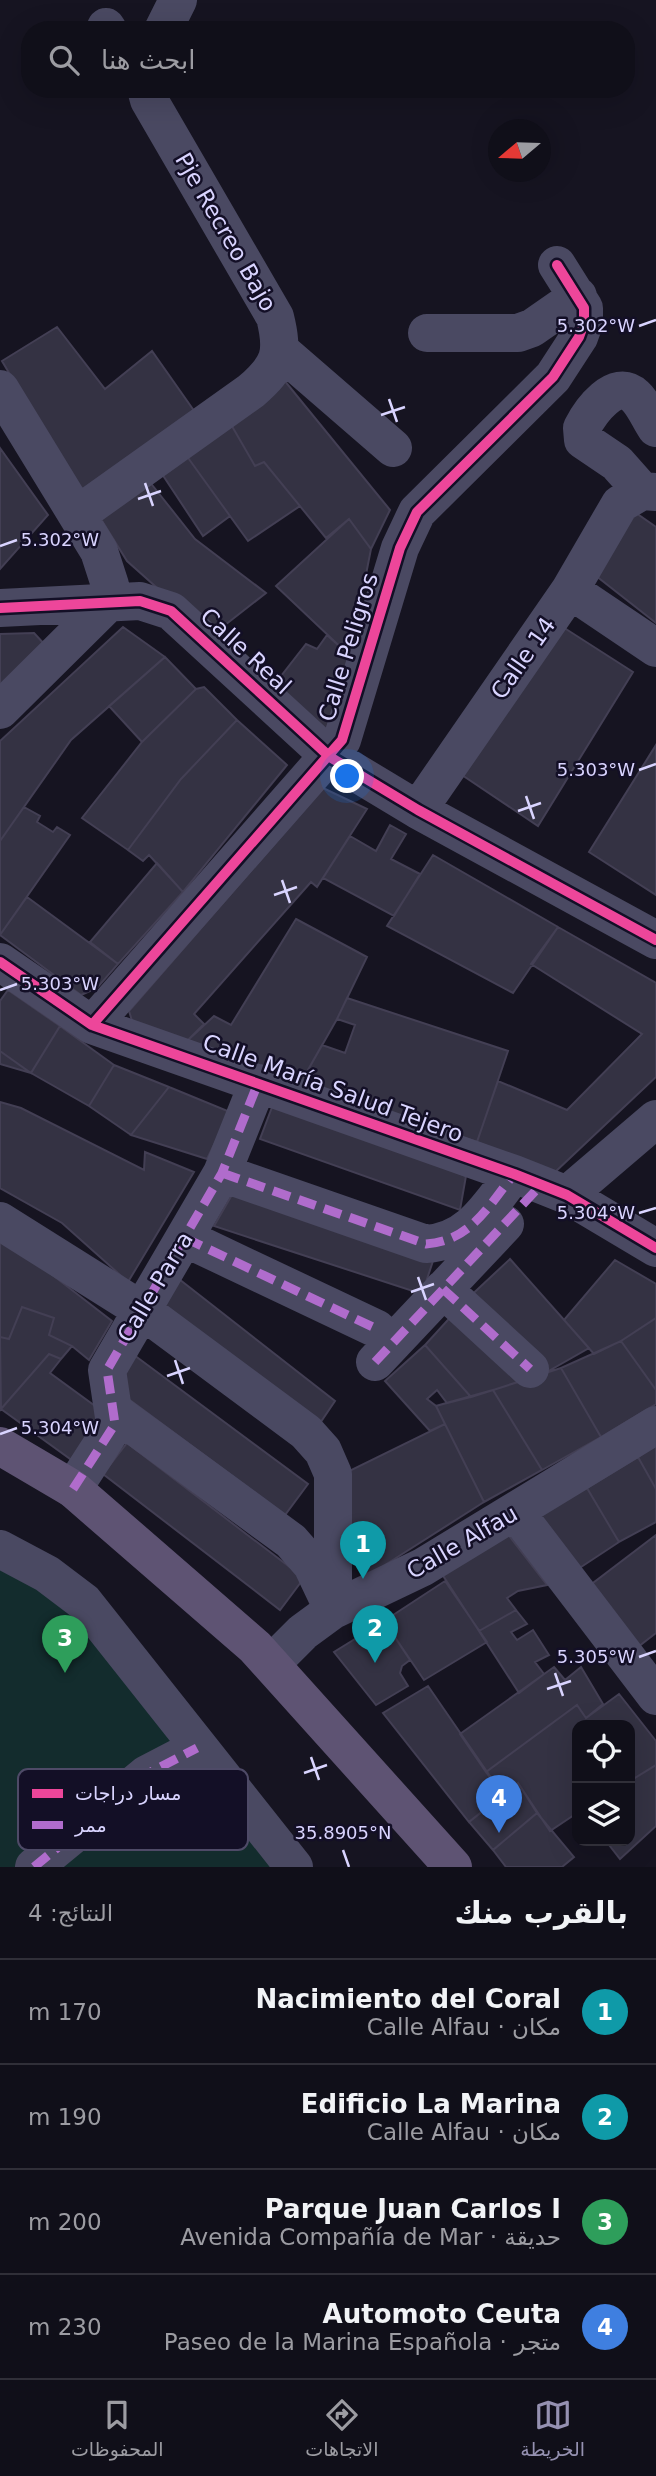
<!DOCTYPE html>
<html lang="ar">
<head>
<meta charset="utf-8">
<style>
  :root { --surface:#100f19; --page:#191822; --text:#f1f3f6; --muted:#9c9ca2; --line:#302f38; --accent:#9591b1 }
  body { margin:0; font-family:"DejaVu Sans","Noto Sans Arabic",sans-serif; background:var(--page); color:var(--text); direction:rtl }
  .controls { position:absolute; right:21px; bottom:21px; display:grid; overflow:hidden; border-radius:14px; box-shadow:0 7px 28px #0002 }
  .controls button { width:63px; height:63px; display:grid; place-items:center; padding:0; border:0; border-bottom:2px solid var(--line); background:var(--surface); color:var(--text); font:35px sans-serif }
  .compass { position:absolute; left:488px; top:119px; width:63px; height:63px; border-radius:50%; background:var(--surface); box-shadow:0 7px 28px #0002; rotate:251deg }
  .you { position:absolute; left:348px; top:777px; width:24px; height:24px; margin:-18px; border:5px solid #fff; border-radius:50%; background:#1a73e8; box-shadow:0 0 0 10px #1a73e833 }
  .badge { display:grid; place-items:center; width:46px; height:46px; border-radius:50%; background:var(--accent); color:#fff; font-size:23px; font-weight:700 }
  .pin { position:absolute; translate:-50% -58px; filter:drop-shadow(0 2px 4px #0008) }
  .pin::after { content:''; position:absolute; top:37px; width:24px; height:21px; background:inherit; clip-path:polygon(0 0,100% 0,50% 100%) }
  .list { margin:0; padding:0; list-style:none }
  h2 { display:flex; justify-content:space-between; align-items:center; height:91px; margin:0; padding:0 28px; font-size:30px }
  h2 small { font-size:23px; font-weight:400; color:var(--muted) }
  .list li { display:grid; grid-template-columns:46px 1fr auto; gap:21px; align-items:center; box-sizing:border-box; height:105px; padding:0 28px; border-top:2px solid var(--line) }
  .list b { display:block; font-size:26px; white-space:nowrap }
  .list p { margin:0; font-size:23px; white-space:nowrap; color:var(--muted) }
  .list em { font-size:23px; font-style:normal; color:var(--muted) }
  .icon { flex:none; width:38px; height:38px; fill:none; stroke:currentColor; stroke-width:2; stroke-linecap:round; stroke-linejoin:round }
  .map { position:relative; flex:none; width:656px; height:1867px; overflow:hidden; direction:ltr }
  .search { position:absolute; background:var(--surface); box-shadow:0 7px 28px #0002; left:21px; right:21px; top:21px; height:77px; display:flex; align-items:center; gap:18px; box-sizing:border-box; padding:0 24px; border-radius:28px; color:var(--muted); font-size:26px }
  .sheet { height:511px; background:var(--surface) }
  nav { display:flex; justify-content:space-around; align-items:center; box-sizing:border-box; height:98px; border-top:2px solid var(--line); background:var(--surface); font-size:19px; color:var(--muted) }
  nav a { display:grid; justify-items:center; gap:4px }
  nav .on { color:var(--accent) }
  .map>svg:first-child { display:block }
  .green { fill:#132c2d }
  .building { fill:#343243; stroke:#433f54; stroke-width:2 }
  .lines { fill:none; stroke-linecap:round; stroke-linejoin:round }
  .minor { stroke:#4a4962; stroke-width:38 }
  .major { stroke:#5e5373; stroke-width:38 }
  .quiet { stroke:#b06ccc; stroke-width:9; stroke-dasharray:18 9; stroke-linecap:butt }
  .cycleway-casing { stroke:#130f26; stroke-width:15 }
  .cycleway { stroke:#ed469a; stroke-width:10 }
  .ticks { fill:none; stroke:#d9d4ff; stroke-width:2.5 }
  .labels { text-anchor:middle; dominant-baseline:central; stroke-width:5; stroke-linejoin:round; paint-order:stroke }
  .street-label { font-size:23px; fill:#d9d4ff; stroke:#130f26 }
  .key { fill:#130f26; stroke:#4e4a67; stroke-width:2 }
  .key-label { font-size:19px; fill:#d9d4ff }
  .ticks-label { font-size:18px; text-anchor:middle; fill:#d9d4ff; stroke:#130f26; stroke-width:5; stroke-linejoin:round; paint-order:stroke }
</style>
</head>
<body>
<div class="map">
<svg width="656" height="1867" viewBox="0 0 656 1867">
  <rect width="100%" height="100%" fill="#161421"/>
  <path class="green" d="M0 1556 24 1559 278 1867H0Z"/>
  <path class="building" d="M57 327 105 389 152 351 197 415 82 496 2 361Z
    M284 380 390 510 371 549 349 519 326 538 264 462 255 466 229 421Z
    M229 421 255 466 264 462 300 506 248 541 186 455Z
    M0 448 48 515 0 569Z
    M186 455 230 516 203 536 162 474Z
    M149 481 195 539 266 593 211 636 127 561 99 516Z
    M626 506 656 527V623L586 568Z
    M349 519 371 549 350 656 276 586Z
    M555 622 633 672 538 826 456 771Z
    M123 627 165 657 71 740 0 841V741Z
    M34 633 46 646 0 685V634Z
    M327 635 350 656 327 728 317 734 271 689 306 644 317 649Z
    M165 657 196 689 142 742 109 706Z
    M204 687 237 720 181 779 128 850 82 818 142 742 196 689Z
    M237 720 287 765 183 892 149 855 143 861 128 850 181 779Z
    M656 745V895L589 852Z
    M323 788 367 809 317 887 311 882 194 1014 204 1024 186 1042 133 1024 129 1011Z
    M24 807 40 816 37 822 53 832 57 827 70 835 0 935V841Z
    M390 825 406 834 391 859 420 874 394 916 323 878 350 836 376 851Z
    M433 855 558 927 513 993 387 926Z
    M157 863 183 892 118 964 90 942Z
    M27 897 118 964 97 988 81 995 0 935Z
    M296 919 367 957 337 1019 300 1084 186 1042 214 1016 231 1025Z
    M558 927 656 983V1077L554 1173 477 1142 498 1081 567 1110 642 1034 531 964Z
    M8 990 60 1026 31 1073 0 1051V1001Z
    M347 998 508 1051 477 1142 300 1084 322 1045 345 1053 355 1025 337 1019Z
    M60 1026 114 1065 89 1106 31 1073Z
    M0 1051 31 1073 0 1064Z
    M114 1065 169 1087 131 1135 89 1106Z
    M169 1087 230 1112 207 1159 131 1135Z
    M0 1102 21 1108 144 1170 145 1152 194 1172 128 1282 62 1223 0 1188Z
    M274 1102 466 1176 460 1210 260 1139Z
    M233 1193 433 1261 422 1294 214 1226Z
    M0 1242 15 1246 112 1321 89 1360 72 1346 49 1335 54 1318 22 1307 9 1339 0 1337Z
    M510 1259 589 1348 545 1373 464 1302Z
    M615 1260 656 1284V1318L621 1341 594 1354 564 1320Z
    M170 1272 335 1401 314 1432 145 1309Z
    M22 1307 54 1318 49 1335 72 1346 61 1359 49 1354 1 1409 0 1337 9 1339Z
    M457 1310 528 1379 471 1397 425 1345Z
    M656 1318V1390L621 1341Z
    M621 1341 656 1390V1404L601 1437 561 1368Z
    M425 1345 471 1397 447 1403 437 1390 427 1399 436 1406 445 1424 430 1431 385 1381Z
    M49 1354 61 1359 50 1373 106 1414 73 1461 1 1409Z
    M134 1355 308 1484 285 1515 111 1386Z
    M561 1368 601 1437 542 1470 493 1390Z
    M493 1390 542 1470 484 1502 436 1406Z
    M445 1424 484 1502 363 1579 339 1476Z
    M127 1443 304 1578 280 1610 103 1474Z
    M656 1445V1489L638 1457Z
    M638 1457 656 1489V1522L619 1542 587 1488Z
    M587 1488 619 1542 572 1573 530 1518Z
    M507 1533 547 1585 518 1591 507 1598 516 1610 479 1631 440 1571Z
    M656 1535V1633L634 1650 589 1586Z
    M445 1581 487 1642 424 1680 384 1621Z
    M516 1610 527 1624 511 1632 517 1640 533 1630 549 1655 535 1662 544 1674 519 1693 479 1631Z
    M384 1621 410 1660 402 1666 400 1673 408 1686 376 1705 334 1652Z
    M554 1667 565 1680 581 1667 603 1704 586 1718 577 1705 486 1772 460 1734Z
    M428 1686 503 1795 469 1822 383 1713Z
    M619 1694 656 1741V1765L630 1781V1725H577V1813L550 1831 518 1783 503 1795 486 1772 577 1705 586 1718Z
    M656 1765V1826L620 1859 606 1841H630V1781Z
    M518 1783 537 1813 493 1850 469 1822Z
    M537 1813 574 1857 562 1867H506L493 1850Z"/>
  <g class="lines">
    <path class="minor" d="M106 27 108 30
      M163 30 178 0
      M427 333H518L532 328 578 296
      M281 351 393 448
      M0 389 99 551 110 585 108 603
      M642 491 617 463 583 440 582 428C590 412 615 377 635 396 644 404 649 418 656 428
      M77 515 251 391C280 366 284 353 275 317L149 100 146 89
      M570 590 620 504 642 491 656 492
      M0 608 140 601 171 611 330 757 418 810 656 940
      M0 710 108 603
      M418 810 570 590 656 648
      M0 962 92 1025 514 1174 567 1195 656 1248
      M92 1025 342 740 400 548 417 512 553 377 579 337 584 323V308L557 265
      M222 1173 426 1244C470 1241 488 1207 514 1174
      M567 1195 656 1119
      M0 1221 143 1311 306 1432 323 1451 333 1474V1610
      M185 1238 377 1329
      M443 1289 530 1369
      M375 1362 505 1224
      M115 1412 291 1541 312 1565 331 1605
      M73 1489 115 1424 107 1370 222 1173 258 1083
      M515 1511 656 1696
      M0 1549 47 1574 84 1602 294 1867
      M272 1663 303 1632 333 1610 423 1567 656 1425
      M34 1867 147 1774 197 1748"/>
    <path class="major" d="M0 1446 73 1489 255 1647 453 1867"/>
    <path class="quiet" d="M222 1173 426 1244C470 1241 488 1207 514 1174
      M185 1238 377 1329
      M443 1289 530 1369
      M375 1362 540 1186
      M73 1489 115 1424 107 1370 222 1173 258 1083
      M34 1867 147 1774 197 1748"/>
    <g class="cycleway-casing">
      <path id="cycleway" d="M0 608 140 601 171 611 330 757 418 810 656 940
        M0 962 92 1025 514 1174 567 1195 656 1248
        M92 1025 342 740 400 548 417 512 553 377 579 337 584 323V308L557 265"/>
    </g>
    <use href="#cycleway" class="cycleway"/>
  </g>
  <path class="ticks" d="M639 326 656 320M389 399 397 422M381 415 405 407M145 483 153 506M138 499 161 491M0 546 17 540M639 770 656 764M526 796 534 819M518 811 541 803M282 880 290 903M274 895 297 887M0 990 17 984M639 1213 656 1208M418 1277 426 1300M411 1292 434 1284M175 1360 183 1384M167 1376 190 1368M0 1434 17 1428M639 1657 656 1651M555 1673 563 1696M547 1689 571 1681M311 1757 319 1780M304 1773 327 1765M343 1850 349 1867"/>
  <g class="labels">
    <g class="street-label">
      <text transform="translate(226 232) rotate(60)">Pje Recreo Bajo</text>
      <text transform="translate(348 647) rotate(-73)">Calle Peligros</text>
      <text transform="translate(246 651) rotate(43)">Calle Real</text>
      <text transform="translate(523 658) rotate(-55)">Calle 14</text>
      <text transform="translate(333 1088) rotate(20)">Calle María Salud Tejero</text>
      <text transform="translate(155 1287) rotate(-59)">Calle Parra</text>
      <text transform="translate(462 1542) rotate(-30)">Calle Alfau</text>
    </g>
  </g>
  <rect x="18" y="1769" width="230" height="81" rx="10" class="key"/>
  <rect x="32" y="1789" width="31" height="9" fill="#ed469a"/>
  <rect x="32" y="1821" width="31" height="8" fill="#b06ccc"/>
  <g class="key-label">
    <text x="75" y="1800">مسار دراجات</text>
    <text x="75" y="1832">ممر</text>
  </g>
  <g class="ticks-label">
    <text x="596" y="332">5.302°W</text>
    <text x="60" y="546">5.302°W</text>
    <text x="596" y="776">5.303°W</text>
    <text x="60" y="990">5.303°W</text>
    <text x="596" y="1219">5.304°W</text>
    <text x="60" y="1434">5.304°W</text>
    <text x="596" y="1663">5.305°W</text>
    <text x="343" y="1839">35.8905°N</text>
  </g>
</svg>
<div class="controls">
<button><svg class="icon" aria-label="locate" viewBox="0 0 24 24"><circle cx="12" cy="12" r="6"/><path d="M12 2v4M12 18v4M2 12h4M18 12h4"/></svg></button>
<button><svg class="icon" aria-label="layers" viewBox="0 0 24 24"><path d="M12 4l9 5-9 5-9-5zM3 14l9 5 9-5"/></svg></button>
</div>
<svg class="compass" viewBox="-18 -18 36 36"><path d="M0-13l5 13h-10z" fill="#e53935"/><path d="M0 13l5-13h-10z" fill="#9c9ca2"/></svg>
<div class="you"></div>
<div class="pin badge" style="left:363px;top:1579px;background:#0f9aa8">1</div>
<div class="pin badge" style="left:375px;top:1663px;background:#0f9aa8">2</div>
<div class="pin badge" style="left:65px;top:1673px;background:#2e9e5b">3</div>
<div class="pin badge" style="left:499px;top:1833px;background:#3f7fe0">4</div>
<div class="search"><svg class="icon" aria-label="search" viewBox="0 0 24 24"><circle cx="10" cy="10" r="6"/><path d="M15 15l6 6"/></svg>ابحث هنا</div>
</div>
<section class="sheet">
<h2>بالقرب منك<small>النتائج: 4</small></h2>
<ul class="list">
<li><span class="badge" style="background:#0f9aa8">1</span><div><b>Nacimiento del Coral</b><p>مكان · Calle Alfau</p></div><em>170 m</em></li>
<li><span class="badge" style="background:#0f9aa8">2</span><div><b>Edificio La Marina</b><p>مكان · Calle Alfau</p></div><em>190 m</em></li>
<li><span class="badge" style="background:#2e9e5b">3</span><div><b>Parque Juan Carlos I</b><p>حديقة · Avenida Compañía de Mar</p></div><em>200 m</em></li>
<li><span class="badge" style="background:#3f7fe0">4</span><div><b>Automoto Ceuta</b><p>متجر · Paseo de la Marina Española</p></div><em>230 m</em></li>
</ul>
</section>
<nav>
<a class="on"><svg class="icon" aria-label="map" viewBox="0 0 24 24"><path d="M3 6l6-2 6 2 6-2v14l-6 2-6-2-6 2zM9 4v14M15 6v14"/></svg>الخريطة</a>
<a><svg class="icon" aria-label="directions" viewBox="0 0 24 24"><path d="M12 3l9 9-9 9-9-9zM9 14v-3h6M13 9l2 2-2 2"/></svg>الاتجاهات</a>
<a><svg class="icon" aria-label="saved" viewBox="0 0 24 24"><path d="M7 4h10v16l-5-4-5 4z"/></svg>المحفوظات</a>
</nav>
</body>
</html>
